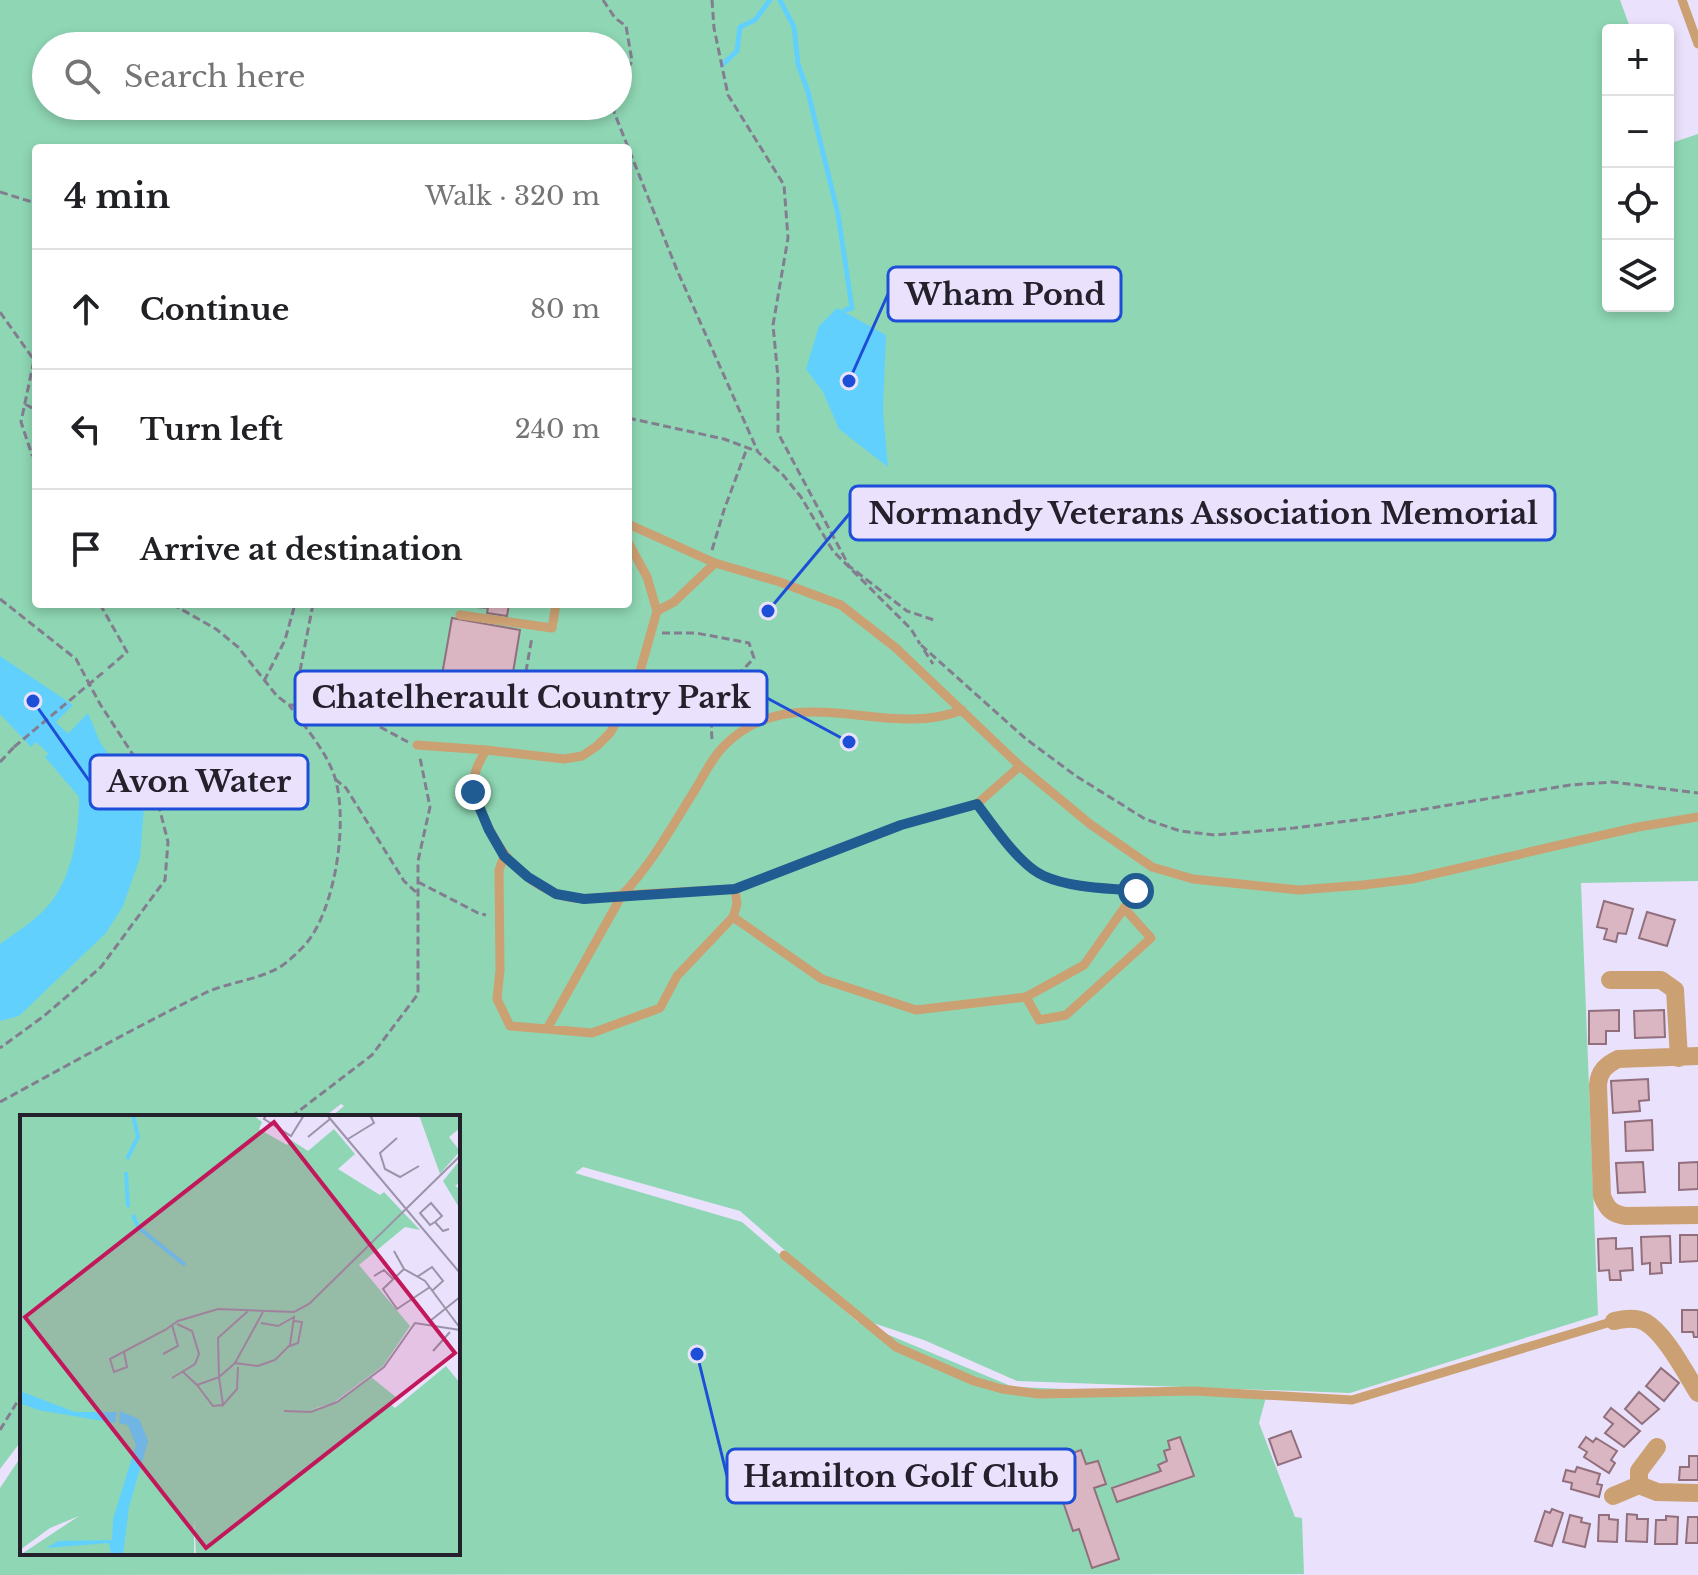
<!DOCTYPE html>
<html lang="en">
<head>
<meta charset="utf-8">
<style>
  :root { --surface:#fff; --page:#f2f2f2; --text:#202124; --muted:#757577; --line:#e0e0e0 }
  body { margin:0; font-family:"Libre Baskerville",serif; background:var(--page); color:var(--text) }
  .controls { position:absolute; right:24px; top:24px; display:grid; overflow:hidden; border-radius:8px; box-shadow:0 4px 12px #0003 }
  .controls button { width:72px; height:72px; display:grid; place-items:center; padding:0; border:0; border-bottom:2px solid var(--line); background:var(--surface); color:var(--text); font:40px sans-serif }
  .stop { position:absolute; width:24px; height:24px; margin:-18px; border:6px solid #205b92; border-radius:50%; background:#fff }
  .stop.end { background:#205b92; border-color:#fff; box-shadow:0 2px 8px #0008 }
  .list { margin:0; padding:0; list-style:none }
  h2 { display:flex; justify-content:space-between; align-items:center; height:104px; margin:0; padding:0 32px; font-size:34px }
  h2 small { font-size:26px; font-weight:400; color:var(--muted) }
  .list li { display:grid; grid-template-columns:52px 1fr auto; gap:24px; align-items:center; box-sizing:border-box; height:120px; padding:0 32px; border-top:2px solid var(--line) }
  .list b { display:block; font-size:30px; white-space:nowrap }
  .list em { font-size:26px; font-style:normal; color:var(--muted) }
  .icon { flex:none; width:44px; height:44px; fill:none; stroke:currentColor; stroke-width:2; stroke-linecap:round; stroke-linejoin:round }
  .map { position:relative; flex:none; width:1698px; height:1575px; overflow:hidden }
  .search { position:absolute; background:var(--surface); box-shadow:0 4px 12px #0003; left:32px; top:32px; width:600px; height:88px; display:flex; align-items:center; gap:20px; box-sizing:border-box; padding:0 28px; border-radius:44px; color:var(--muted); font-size:30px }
  .panel { position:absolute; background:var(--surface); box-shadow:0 4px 12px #0003; left:32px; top:144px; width:600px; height:464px; border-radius:8px }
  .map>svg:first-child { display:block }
  .green { fill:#8fd7b4; fill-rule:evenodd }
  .water { fill:#62d0fc }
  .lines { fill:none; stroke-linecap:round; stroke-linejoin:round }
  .stream { stroke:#62d0fc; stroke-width:5 }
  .river { stroke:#62d0fc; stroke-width:28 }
  .building { fill:#dab5c2; stroke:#916f7c; stroke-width:2 }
  .path { stroke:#837d90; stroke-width:3; stroke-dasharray:8 4; stroke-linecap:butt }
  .service { stroke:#cba072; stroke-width:9 }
  .minor { stroke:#cba072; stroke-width:18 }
  .path-bridge { stroke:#837d90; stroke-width:3; stroke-dasharray:8 4; stroke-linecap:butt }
  .route { stroke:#205b92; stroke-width:10 }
  .inset-river { fill:none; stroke:#62d0fc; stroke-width:4 }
  .inset-road { fill:none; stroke:#9b94a9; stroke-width:2 }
  .view { fill:#c2185b; fill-opacity:0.15; stroke:#c2185b; stroke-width:4 }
  .inset-edge { fill:none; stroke:#24202c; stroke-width:4 }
  .leader { fill:none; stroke:#1d4ed8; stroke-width:3 }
  .callout-dot { fill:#1d4ed8; stroke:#eae1fc; stroke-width:3 }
  .callout { fill:#eae1fc; stroke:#1d4ed8; stroke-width:3 }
  .callout-label { font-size:30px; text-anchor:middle; font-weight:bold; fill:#24202c }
</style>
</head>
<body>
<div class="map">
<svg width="1698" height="1575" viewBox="0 0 1698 1575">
  <rect width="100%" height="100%" fill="#eae1fc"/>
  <path class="green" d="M0 0H1620L1631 30H1608V306H1668V126L1674 142 1698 134V881L1581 883 1598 1315 1350 1393 1017 1381 924 1340 864 1320 740 1211 583 1167 575 1173 742 1222 858 1322 1013 1387 1266 1397 1259 1423 1295 1517 1302 1518 1304 1574 0 1575V1488L22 1455V1553H458V1117H331L344 1106 341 1104 324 1117H22V1440L0 1469ZM46 46H618V106H46ZM36 148H628V604H36Z"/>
  <path class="water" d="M837 308 886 335 883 411 888 467 839 429 823 392 806 369 819 326Z
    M0 656 73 705 31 747 0 714Z
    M88 713 100 742 144 807 140 858 123 906 106 933 19 1016 0 1021V944C15 933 32 923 45 909 72 882 79 833 79 797L45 757Z"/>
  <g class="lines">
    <path class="stream" d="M780 0 794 27 798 64 808 92 838 214 852 308 845 310
      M722 65 737 51 740 27 755 20 770 0"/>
    <path class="river" d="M0 690 86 769"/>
  </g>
  <path class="building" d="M509 604 507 616 487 613 488 608 451 605Z
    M452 618 520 630 508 703 439 692Z
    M1604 901 1633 909 1626 934 1618 933 1616 942 1604 939 1607 929 1597 927Z
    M1647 912 1675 920 1667 946 1639 938Z
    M1619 1010V1031H1606V1044H1589V1011Z
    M1664 1010 1665 1037 1635 1038 1634 1011Z
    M1648 1079 1649 1100 1639 1101 1640 1111 1613 1113 1611 1081Z
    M1652 1120 1653 1150 1626 1151 1625 1122Z
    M1643 1162 1645 1192 1618 1193 1616 1163Z
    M1698 1162V1189L1679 1190V1163Z
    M1680 1235H1698V1261L1680 1262Z
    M1670 1236 1671 1263H1661L1662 1273 1650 1274V1263L1642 1264 1641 1237Z
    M1616 1238V1249L1632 1248 1633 1270 1620 1271 1621 1280H1610L1609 1270 1599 1271 1598 1239Z
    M1682 1310H1698V1337H1694L1693 1332H1682Z
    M1661 1368 1679 1383 1664 1401 1646 1386Z
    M1639 1392 1659 1409 1642 1424 1625 1409Z
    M1611 1408 1640 1431 1624 1447 1605 1433 1613 1424 1604 1417Z
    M1291 1431 1301 1457 1278 1465 1269 1439Z
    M1180 1437 1194 1476 1117 1502 1112 1488 1161 1471 1158 1465 1167 1461 1164 1451 1170 1449 1168 1441Z
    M1586 1437 1593 1442 1596 1438 1617 1451 1611 1460 1615 1463 1609 1473 1584 1457 1587 1452 1579 1447Z
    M1081 1450 1086 1464 1098 1461 1106 1484 1094 1488 1119 1559 1092 1568 1079 1529 1073 1531 1049 1461Z
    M1689 1456H1698V1480H1679L1680 1467H1689Z
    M1577 1467 1600 1474 1597 1484 1602 1485 1599 1497 1571 1489 1572 1483 1563 1481 1566 1470 1575 1472Z
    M1552 1509 1563 1513 1552 1546 1535 1541 1545 1511 1550 1513Z
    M1627 1514 1637 1515V1519H1648L1647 1542 1626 1541Z
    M1570 1515 1582 1518 1581 1522 1590 1524 1585 1547 1563 1542Z
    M1599 1515H1609V1519L1618 1520 1617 1542 1598 1541Z
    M1666 1516 1678 1517 1677 1544H1655L1656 1520H1666Z
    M1688 1517H1698V1543H1686Z"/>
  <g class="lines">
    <path class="path" d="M603 0 615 18 626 26 632 61 618 90
      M712 0 714 28 728 95 784 185 788 238 773 325 778 378V433L849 566 907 611 934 620
      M615 106 614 112 677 270 758 452 783 475 801 497 833 551 911 629 920 644
      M0 192 32 202 36 197
      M0 312 34 360 21 422 32 455 36 457
      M25 404 36 410
      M628 418 724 439 756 451
      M712 550 724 510 747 448
      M0 599 76 659 100 704 154 787 168 842 165 880 101 967 44 1016 0 1048
      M100 604 127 652 106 670
      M172 604 216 629 238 647 277 696 289 705 327 706 358 715 408 742
      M313 604 299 676 372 693 393 716 412 722 432 723 456 703 518 717 532 637
      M662 633H696L749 643 754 658C728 687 708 696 712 739
      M921 645 1026 739 1076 776 1145 819 1180 831 1215 835 1294 828 1371 818 1570 785 1612 782 1698 793
      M924 650 933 664
      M264 681 285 640 295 604
      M0 762 14 747
      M335 779 346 788 404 881 418 894
      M418 882 478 913 486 915
      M0 1102C68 1065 136 1027 205 993 229 982 258 980 280 967 288 962 297 953 303 947 336 913 350 815 333 772 323 747 304 726 289 705
      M291 1117 372 1055 418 994V861L430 807 420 758
      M0 1430 22 1394"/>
    <path class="service" d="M1682 0 1698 44
      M628 524 715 563 780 582 841 605 896 648 1020 766 1090 824 1152 867 1193 879 1299 890 1363 885 1412 879 1638 827 1698 817
      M657 611 674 602 715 563
      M460 615 552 628 556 604
      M962 710C886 741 795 677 726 744 713 756 704 775 695 790 672 826 652 864 622 895L735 889 901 825 977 804 1020 766
      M417 745 486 750 564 759 582 756 597 746 610 733 635 689 657 611 647 577 628 542
      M486 750C479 762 472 775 473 790 474 797 479 806 482 813 496 848 518 878 555 893 576 902 600 898 622 895
      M504 856 499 870 500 970 497 999 510 1026 547 1029
      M735 889 737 904 733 917 822 979 916 1010 1026 997 1084 965 1136 891C1106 888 1071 888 1044 876 1020 865 993 825 977 804
      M622 895 547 1029 592 1033 660 1008 677 976 733 917
      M1026 997 1039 1020 1066 1015 1151 938 1124 908
      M784 1255 896 1347 974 1381 1002 1389 1039 1394 1194 1391 1352 1400 1614 1321"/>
    <path class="minor" d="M1610 980H1661L1675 990 1679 1058
      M1698 1056 1618 1059C1606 1065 1599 1071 1598 1085L1602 1196C1607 1209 1612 1214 1626 1216L1698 1215
      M1614 1321C1625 1319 1635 1317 1645 1322 1665 1333 1686 1374 1698 1393
      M1639 1485V1471L1657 1447
      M1613 1496 1639 1485 1657 1492 1698 1493"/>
    <path class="path-bridge" d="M14 747 106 670"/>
  </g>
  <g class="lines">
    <path class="route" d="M473 792 489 830 504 856 528 877 556 894 584 899 735 889 901 825 977 804C993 825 1020 866 1044 876 1071 888 1106 888 1136 891"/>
  </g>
  <g transform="translate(20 1115)">
    <rect width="440" height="440" fill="#eae1fc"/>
    <path d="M0 0H233L242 7 239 14 267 30 271 25 288 36 314 14 335 39 318 54 360 80 364 77 400 115 385 112 339 150 390 211 363 251 313 288 289 295 313 289 351 262 377 283 370 289 375 293 426 251 440 268V440H176L174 403V440H0L59 401 30 413 0 435ZM399 0H440V13L429 22 440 36 420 59ZM440 45V67L435 71 440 74V94L423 66Z" fill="#8fd7b4"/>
    <path d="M0 276 55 297H97L95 308 18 295 0 288ZM100 296 119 304 128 326 109 392 103 440H91L89 428 26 433 38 426 92 425 93 404 116 330 108 310 99 308Z" fill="#62d0fc"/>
    <path class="inset-river" d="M107 44 118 22 113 0M106 57 108 92M113 100 118 112 165 150"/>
    <path class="inset-road" d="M246 0 244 4 271 21 284 0M307 0 440 158M288 22 310 4M377 23 360 38 365 54 380 62 399 51M328 24 354 8 350 0M415 107 422 101 411 88 400 98 410 110 415 107 423 116 429 114M374 136 384 154 405 166 440 213M384 154 363 174 377 194 410 172M354 161 364 155 373 164M397 162 412 152 423 166 413 175M228 196 198 223 199 262 215 248 243 197M410 206 440 182M270 231 278 228 282 207 274 206M413 236 430 217M104 237 107 252 94 257 90 244 107 235 145 215 158 206 198 194 274 197 289 189 440 41M143 239 158 231 152 210M215 248 238 251 255 245 270 230 274 202 258 211 241 208M162 256 177 270 199 262 203 290 217 274 218 252M152 263 175 249 179 239 172 216 157 209M177 270 193 291 203 290M264 296 291 297 317 287 364 252 395 208 440 215"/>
    <path class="view" d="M254 7 435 238 186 433 5 202Z"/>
    <rect width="440" height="440" class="inset-edge"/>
  </g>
  <path class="leader" d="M849 381L888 294M768 611L850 513M849 742L767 698M33 701L90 782M697 1354L727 1476"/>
  <g class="callout-dot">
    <circle cx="849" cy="381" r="8"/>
    <circle cx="768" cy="611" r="8"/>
    <circle cx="849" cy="742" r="8"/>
    <circle cx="33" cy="701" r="8"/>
    <circle cx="697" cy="1354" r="8"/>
  </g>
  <g class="callout">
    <rect x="888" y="267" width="233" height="54" rx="8"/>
    <rect x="850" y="486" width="705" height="54" rx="8"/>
    <rect x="295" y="671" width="472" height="54" rx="8"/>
    <rect x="90" y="755" width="218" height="54" rx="8"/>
    <rect x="727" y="1449" width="348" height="54" rx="8"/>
  </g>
  <g class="callout-label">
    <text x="1005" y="305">Wham Pond</text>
    <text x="1203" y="524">Normandy Veterans Association Memorial</text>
    <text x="531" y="708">Chatelherault Country Park</text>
    <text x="199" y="792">Avon Water</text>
    <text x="901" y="1487">Hamilton Golf Club</text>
  </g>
</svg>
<div class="controls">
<button>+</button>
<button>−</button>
<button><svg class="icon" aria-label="locate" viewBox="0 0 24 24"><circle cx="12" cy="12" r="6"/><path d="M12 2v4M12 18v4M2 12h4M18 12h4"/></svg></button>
<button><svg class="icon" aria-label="layers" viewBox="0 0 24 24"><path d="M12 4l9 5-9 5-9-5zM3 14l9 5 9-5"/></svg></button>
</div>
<div class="stop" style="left:1136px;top:891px"></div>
<div class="stop end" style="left:473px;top:792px"></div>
<div class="search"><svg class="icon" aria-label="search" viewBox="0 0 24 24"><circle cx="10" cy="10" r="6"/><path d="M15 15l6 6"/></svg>Search here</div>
<section class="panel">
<h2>4 min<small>Walk · 320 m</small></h2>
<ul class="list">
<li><svg class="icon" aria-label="ahead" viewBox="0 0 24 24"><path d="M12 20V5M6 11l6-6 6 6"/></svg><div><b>Continue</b></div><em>80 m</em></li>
<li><svg class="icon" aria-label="left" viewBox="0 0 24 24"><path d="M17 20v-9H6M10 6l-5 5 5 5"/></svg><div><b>Turn left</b></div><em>240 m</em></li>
<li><svg class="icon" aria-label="arrive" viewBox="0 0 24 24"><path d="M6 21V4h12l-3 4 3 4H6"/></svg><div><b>Arrive at destination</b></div></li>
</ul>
</section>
</div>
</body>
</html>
